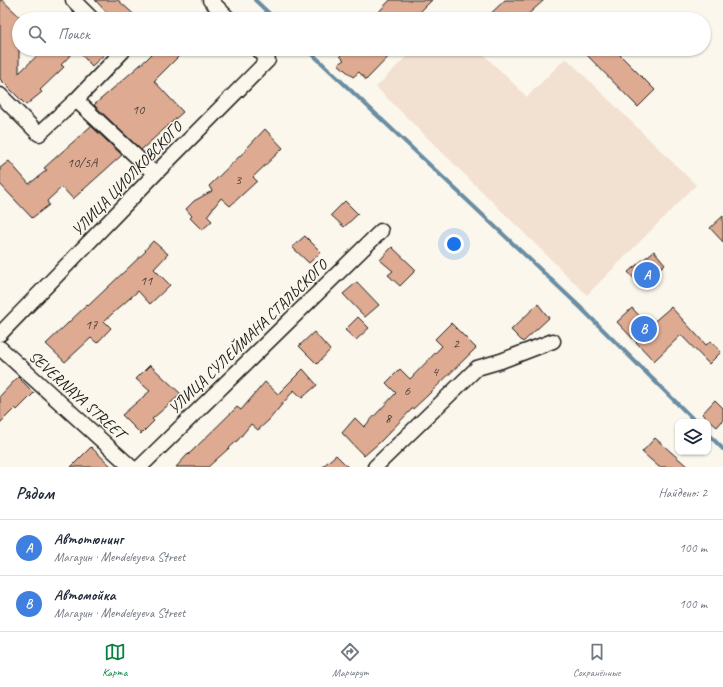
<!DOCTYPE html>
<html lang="ru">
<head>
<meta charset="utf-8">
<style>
  :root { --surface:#fff; --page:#f2f2f3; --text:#1f2937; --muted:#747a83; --line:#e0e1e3; --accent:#0b8043 }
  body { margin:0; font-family:Caveat,sans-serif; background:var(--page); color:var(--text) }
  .controls { position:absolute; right:12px; bottom:12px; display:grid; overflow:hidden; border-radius:8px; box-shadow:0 1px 3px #0004 }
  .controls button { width:36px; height:36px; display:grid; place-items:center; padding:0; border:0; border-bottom:1px solid var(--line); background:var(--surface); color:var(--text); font:20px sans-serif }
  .you { position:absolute; left:454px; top:244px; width:14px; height:14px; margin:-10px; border:3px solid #fff; border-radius:50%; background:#1a73e8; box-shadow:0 0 0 6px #1a73e833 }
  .badge { display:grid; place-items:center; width:26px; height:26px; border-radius:50%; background:var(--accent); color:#fff; font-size:13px; font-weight:700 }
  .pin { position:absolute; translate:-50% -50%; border:2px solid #fff; box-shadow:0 1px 4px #0006 }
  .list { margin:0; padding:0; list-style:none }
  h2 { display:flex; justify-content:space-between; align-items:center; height:52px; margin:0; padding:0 16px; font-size:17px }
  h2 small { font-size:13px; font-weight:400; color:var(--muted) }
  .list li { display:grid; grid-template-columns:26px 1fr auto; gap:12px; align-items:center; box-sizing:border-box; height:56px; padding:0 16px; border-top:1px solid var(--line) }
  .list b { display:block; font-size:15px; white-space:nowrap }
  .list p { margin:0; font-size:13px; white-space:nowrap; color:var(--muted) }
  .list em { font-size:13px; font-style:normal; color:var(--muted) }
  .icon { flex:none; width:22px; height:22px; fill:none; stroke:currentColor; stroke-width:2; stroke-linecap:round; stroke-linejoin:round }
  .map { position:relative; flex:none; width:723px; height:467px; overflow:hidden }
  .search { position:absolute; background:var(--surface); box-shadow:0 1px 3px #0004; left:12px; right:12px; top:12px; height:44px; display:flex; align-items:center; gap:10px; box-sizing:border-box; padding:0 14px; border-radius:22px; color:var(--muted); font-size:15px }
  .sheet { height:164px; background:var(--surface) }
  nav { display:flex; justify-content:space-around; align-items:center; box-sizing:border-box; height:56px; border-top:1px solid var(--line); background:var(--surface); font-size:11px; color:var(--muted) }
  nav a { display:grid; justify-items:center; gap:2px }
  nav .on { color:var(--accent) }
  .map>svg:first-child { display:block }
  .built { fill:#f2e0d1 }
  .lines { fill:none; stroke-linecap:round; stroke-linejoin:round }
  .stream { stroke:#698da3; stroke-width:4 }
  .building { fill:#deab92; stroke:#1c1c1c }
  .minor-casing { stroke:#1c1c1c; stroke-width:17 }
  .minor { stroke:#fbf7ec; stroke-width:14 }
  .labels { text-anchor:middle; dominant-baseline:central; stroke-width:3; stroke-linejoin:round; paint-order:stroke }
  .number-label { font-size:14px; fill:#4c403a }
  .street-label { font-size:16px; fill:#1c1c1c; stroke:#fbf7ec }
</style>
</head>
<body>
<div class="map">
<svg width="723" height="467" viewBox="0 0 723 467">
  <rect width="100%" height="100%" fill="#fbf7ec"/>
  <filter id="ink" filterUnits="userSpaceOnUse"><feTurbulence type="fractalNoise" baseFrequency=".025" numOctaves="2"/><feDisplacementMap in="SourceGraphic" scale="8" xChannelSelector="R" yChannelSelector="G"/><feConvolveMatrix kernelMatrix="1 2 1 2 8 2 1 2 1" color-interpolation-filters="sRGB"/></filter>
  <g filter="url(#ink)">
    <path class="built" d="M414 49H478L527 97 566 58 696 185 587 295 376 87Z"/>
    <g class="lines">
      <path class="stream" d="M255 0 275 19
        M307 49 580 307 696 422
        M708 434 723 449"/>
    </g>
    <path class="building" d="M0 0H2L19 16V73L44 49H110L92 66 76 49 61 65 64 67 40 90 42 92 26 105 0 79Z
      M95 0H118L139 19H113Z
      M390 0H432L413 19H372Z
      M505 0H544L523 19H485Z
      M157 49H186L154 81 183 112 141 150 94 105 147 59Z
      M347 49H396L366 80 359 72 353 77 338 64 344 60 340 56Z
      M581 49H614L655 90 638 107Z
      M91 126 122 155 73 199 62 187 47 201 49 205 32 218 0 184V168L9 161 29 184 47 170 44 168Z
      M265 129 283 148 253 177 257 181 230 206 221 198 207 216 212 221 202 230 190 218 192 216 186 209 194 201 212 191 209 186 247 149H246Z
      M345 201 358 214 344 227 331 215Z
      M723 216V242L710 228Z
      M305 236 321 252 309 263 292 247Z
      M153 241 168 254 154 269 170 285 150 304 138 291 104 321 111 328 97 343 91 338 65 362 46 344 87 305 88 306 146 251 145 250Z
      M392 247 416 270 400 286 388 275 393 271 380 260Z
      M654 251 665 264 640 285 628 272Z
      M357 282 379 305 365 317 343 294Z
      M538 304 549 318 523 342 511 330Z
      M671 307 706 345 711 341 721 352 709 364 681 335 654 361 617 322 632 308 649 326Z
      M358 317 369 328 356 340 345 330Z
      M451 323 476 348 427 396 413 409H412L380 442 364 456 342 433 355 418 364 427 396 393 386 383 400 369 410 379 442 346 435 339Z
      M314 332 330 350 317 364 299 346Z
      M150 365 181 394 152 419 154 421 141 434 122 415 150 391 136 379Z
      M303 369 317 385 302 398 294 390 269 420 258 430 251 424 238 440 208 467H176L188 454V455L237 407 241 410 265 382 278 394Z
      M18 377 34 393 17 410 15 408 0 423V396Z
      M715 400 723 408V420L717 427 702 414Z
      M655 438 688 467H659L642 452Z
      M91 447 112 467H71Z
      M336 455 348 467H322Z"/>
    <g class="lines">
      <g class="minor-casing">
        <path id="minor" d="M73 0 92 19
          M210 0 229 19
          M0 95 39 134 76 100 155 174
          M76 100 123 51 121 49
          M0 334 155 174 268 60 258 49
          M0 348 131 467
          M140 467 381 231
          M375 467 477 368 501 361 553 341"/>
      </g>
      <use href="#minor" class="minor"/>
    </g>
  </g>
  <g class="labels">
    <g class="number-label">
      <text x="138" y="109">10</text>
      <text x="82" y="162">10/5А</text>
      <text x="238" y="179">3</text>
      <text x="146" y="280">11</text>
      <text x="91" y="324">17</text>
      <text x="456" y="343">2</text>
      <text x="435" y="371">4</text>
      <text x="407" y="390">6</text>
      <text x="388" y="418">8</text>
    </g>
    <g class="street-label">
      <text transform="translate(127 179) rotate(-46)">УЛИЦА ЦИОЛКОВСКОГО</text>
      <text transform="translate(248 337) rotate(-44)">УЛИЦА СУЛЕЙМАНА СТАЛЬСКОГО</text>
      <text transform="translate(77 395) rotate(42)">SEVERNAYA STREET</text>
    </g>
  </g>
</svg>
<div class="controls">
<button><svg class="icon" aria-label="layers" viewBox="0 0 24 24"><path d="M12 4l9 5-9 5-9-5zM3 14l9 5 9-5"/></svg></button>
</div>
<div class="you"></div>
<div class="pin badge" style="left:647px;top:275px;background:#3f7fe0">A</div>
<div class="pin badge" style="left:644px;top:329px;background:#3f7fe0">B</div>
<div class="search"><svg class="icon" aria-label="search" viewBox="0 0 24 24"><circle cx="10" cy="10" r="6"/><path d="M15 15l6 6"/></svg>Поиск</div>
</div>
<section class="sheet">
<h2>Рядом<small>Найдено: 2</small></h2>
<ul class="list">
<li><span class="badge" style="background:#3f7fe0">A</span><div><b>Автотюнинг</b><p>Магазин · Mendeleyeva Street</p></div><em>100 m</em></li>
<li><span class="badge" style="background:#3f7fe0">B</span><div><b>Автомойка</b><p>Магазин · Mendeleyeva Street</p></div><em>100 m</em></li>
</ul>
</section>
<nav>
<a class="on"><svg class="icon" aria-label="map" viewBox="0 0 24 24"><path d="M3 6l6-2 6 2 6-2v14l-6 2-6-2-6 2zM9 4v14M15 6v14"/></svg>Карта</a>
<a><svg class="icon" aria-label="directions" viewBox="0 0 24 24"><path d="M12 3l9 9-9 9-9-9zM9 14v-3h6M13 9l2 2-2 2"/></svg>Маршрут</a>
<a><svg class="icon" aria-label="saved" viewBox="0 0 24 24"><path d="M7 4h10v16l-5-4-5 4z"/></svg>Сохранённые</a>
</nav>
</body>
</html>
